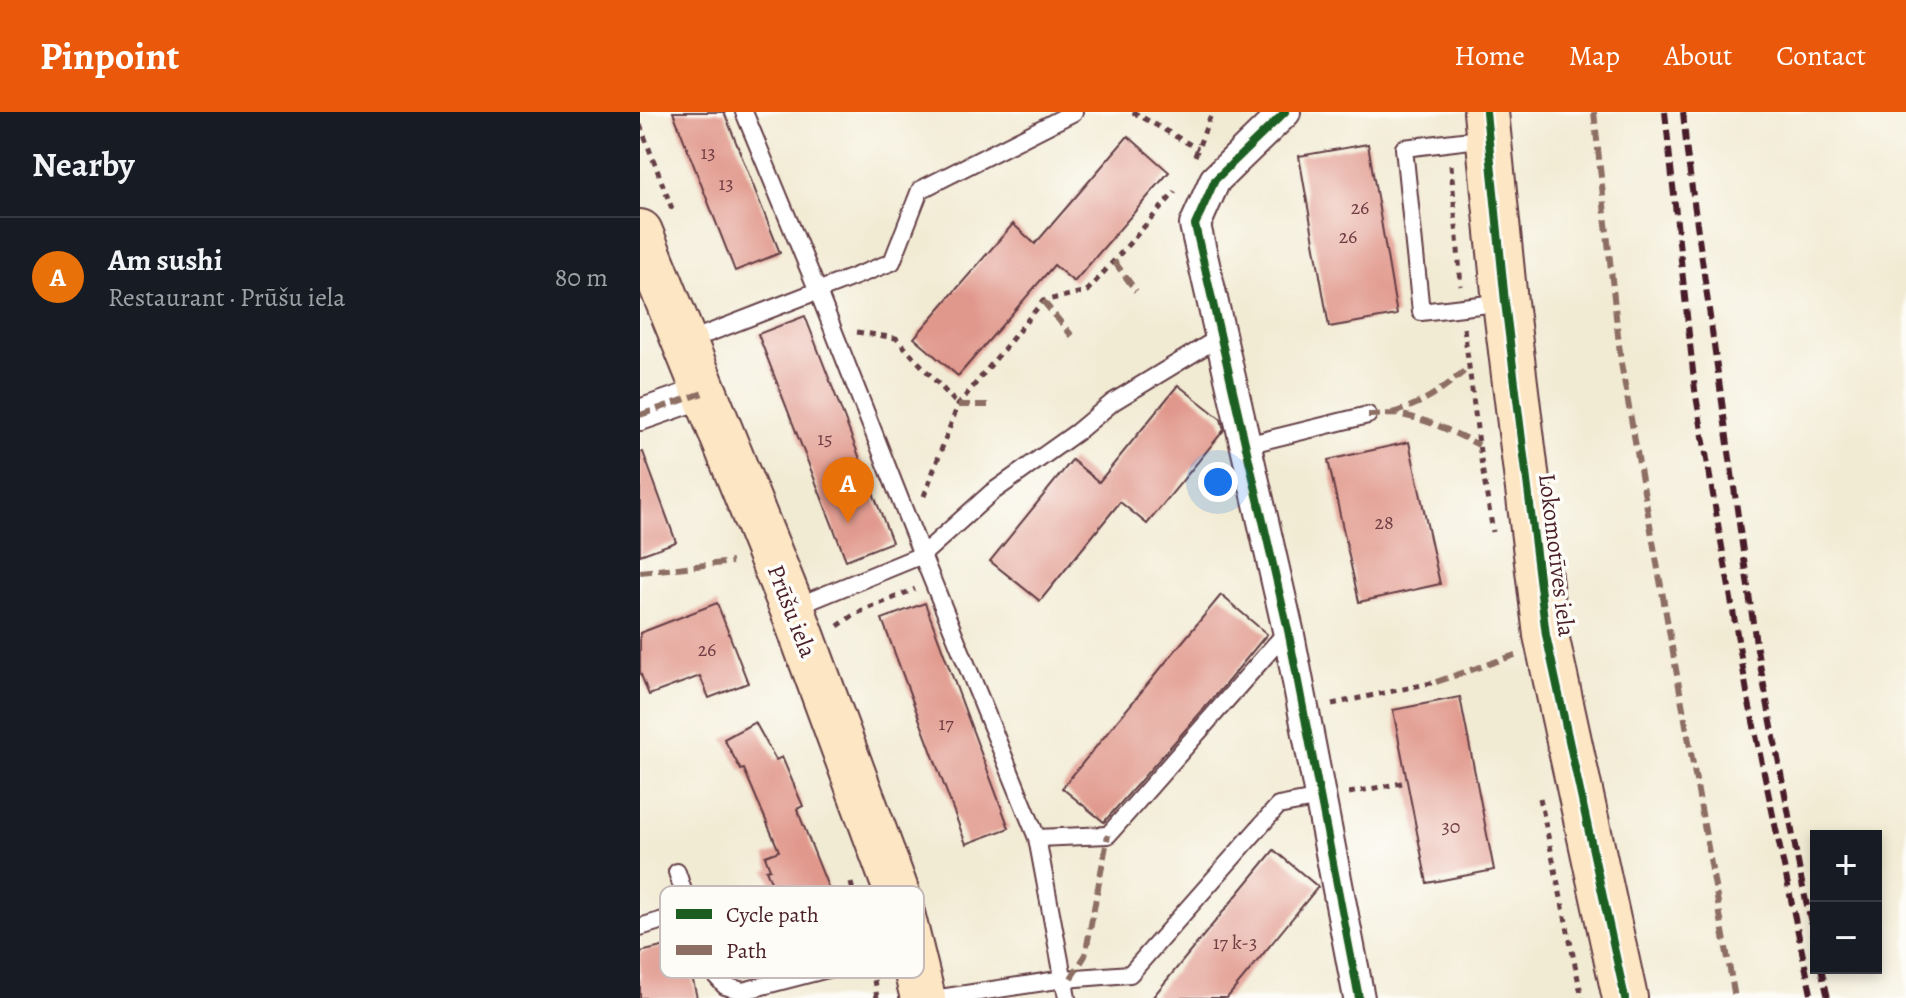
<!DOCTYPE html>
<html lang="en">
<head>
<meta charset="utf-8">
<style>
  :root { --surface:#171b24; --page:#20242c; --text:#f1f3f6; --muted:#9ea1a6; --line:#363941; --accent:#ea580c }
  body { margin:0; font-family:Alegreya,serif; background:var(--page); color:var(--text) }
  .controls { position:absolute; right:24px; bottom:24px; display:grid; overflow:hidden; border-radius:0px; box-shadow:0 4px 12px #0003 }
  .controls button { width:72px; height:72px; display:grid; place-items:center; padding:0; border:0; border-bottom:2px solid var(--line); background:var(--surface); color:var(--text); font:40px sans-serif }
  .you { position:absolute; left:578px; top:370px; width:28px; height:28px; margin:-20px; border:6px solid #fff; border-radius:50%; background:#1a73e8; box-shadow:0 0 0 12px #1a73e833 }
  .badge { display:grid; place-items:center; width:52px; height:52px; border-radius:50%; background:var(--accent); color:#fff; font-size:26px; font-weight:700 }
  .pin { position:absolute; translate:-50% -66px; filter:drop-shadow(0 2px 4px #0008) }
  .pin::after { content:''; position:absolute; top:42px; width:28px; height:24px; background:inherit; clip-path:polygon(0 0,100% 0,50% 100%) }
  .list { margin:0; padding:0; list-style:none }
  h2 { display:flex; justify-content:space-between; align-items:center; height:104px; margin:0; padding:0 32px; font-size:34px }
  h2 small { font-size:26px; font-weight:400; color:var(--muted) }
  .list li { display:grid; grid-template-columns:52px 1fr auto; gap:24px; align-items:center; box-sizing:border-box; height:120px; padding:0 32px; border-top:2px solid var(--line) }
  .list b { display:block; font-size:30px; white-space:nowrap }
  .list p { margin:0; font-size:26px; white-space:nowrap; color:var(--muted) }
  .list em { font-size:26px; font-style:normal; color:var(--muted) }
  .map { position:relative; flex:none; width:1266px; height:886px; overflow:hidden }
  header { display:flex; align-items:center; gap:48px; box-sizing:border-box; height:112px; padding:0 40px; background:var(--accent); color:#fff }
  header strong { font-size:38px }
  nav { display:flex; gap:44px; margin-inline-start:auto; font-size:28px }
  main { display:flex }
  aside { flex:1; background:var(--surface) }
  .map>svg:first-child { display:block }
  .building { fill:#e1988c }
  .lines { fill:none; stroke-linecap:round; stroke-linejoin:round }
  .lane-casing { stroke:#633e44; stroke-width:20 }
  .street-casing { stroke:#633e44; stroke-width:34 }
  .secondary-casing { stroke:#633e44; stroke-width:48 }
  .path { stroke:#633e44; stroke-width:5; stroke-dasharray:6 6; stroke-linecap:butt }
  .lane { stroke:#fff; stroke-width:16 }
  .street { stroke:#fff; stroke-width:30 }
  .secondary { stroke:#fce6c4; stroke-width:44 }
  .rail { stroke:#4a1f2b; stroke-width:6; stroke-dasharray:12 6; stroke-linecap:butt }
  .quiet { stroke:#8d6e63; stroke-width:6; stroke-dasharray:12 6; stroke-linecap:butt }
  .cycleway-casing { stroke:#fdfcf7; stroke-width:13 }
  .cycleway { stroke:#1b5e20; stroke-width:8 }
  .labels { text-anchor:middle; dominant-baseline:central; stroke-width:7; stroke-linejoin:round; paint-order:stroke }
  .number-label { font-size:20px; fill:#703d43 }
  .street-label { font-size:24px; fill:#4a1f2b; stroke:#fdfcf7 }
  .key { fill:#fdfcf7; stroke:#c7baba; stroke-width:2 }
  .key-label { font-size:22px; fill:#4a1f2b }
</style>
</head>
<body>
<header>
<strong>Pinpoint</strong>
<nav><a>Home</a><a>Map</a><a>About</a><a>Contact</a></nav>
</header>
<main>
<aside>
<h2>Nearby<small></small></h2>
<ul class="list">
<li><span class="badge" style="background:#e8710a">A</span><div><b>Am sushi</b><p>Restaurant · Prūšu iela</p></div><em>80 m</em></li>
</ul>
</aside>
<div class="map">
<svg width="1266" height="886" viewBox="0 0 1266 886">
  <rect width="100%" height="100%" fill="#fdfcf7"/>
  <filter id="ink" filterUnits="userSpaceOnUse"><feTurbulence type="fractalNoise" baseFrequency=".0125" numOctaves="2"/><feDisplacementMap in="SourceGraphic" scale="16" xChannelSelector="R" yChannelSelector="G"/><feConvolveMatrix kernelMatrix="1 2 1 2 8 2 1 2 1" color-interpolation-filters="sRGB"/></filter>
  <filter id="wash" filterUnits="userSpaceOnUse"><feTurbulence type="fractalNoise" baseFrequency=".006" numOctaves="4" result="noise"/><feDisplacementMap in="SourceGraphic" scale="32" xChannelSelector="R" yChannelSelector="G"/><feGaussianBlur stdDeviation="1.8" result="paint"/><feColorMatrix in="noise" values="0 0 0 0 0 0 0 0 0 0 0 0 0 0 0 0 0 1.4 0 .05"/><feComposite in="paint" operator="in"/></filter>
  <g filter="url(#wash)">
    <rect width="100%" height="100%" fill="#f2ebd4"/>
    <g id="blocks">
      <path class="building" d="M33 0H84L140 141 95 159Z
        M488 24 529 60 434 170 414 153 318 264 274 226 373 112 395 132Z
        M728 32 757 203 689 215 659 44Z
        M165 204 252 430 206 448 118 222Z
        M538 273 581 307 584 318 507 412 480 390 400 489 350 449 432 348 459 370Z
        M769 330 800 472 719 490 688 348Z
        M0 340H3L36 430 0 443Z
        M581 483 627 522 584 574 464 710 422 676Z
        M77 491 108 571 69 586 60 564 9 583 0 560V521Z
        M285 491 369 716 326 732 242 507Z
        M820 585 854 758 787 771 753 598Z
        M115 610 136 648 142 645 163 694 157 697 188 775 141 794 126 758 130 757 125 744 139 739 104 657 101 658 84 627Z
        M634 738 678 775 587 886H512Z
        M44 830 57 886H0V840Z"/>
    </g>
  </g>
  <g filter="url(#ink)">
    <use href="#blocks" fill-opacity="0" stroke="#633e44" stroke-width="2"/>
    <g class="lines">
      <g class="lane-casing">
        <path id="lane" d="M104 0 177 177 282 443 155 495
          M847 26 764 36 781 200 865 190
          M46 230 252 150 280 78 434 0
          M606 333 728 303
          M397 726 468 723 648 518
          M37 760 68 855 85 874 103 879 269 836
          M0 815 50 800
          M300 886 424 867 490 862 638 694 680 686
          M427 886 397 726 282 443 351 381 437 320 473 290 580 225"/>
      </g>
      <g class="street-casing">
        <path id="street" d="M645 0 575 68 555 113 648 518 719 886
          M0 303 66 280"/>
      </g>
      <g class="secondary-casing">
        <path id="secondary" d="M846 0 865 190 906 523 985 886
          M0 120 152 496 257 781 283 886"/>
      </g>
      <path class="path" d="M493 0 558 37
        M0 13 34 102
        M555 44 572 0
        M811 53 821 174
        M824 216 842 355 853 420
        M217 220 256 226 318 293
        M284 384 318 293 403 189 447 179 535 80
        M198 514 215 502 275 477
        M692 592 796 570
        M709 681 767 670
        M900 686 942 886
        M211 771 225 827
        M234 868 237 886"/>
      <use href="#lane" class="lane"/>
      <use href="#street" class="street"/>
      <use href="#secondary" class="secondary"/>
      <path class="rail" d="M1025 0 1055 278 1108 586 1172 886
        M1043 0 1047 41 1116 532 1163 776 1176 832
        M1181 856 1188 886"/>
      <path class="quiet" d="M954 0 981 251 1095 886
        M474 149 496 179
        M403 189 432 224
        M318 293H353
        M752 301C783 292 803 277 828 256
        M0 303 66 280
        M728 303C736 303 745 302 754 302 783 305 813 320 839 333
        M0 460 92 450
        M796 570 875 543
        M431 866 445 844 468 723"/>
      <g class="cycleway-casing">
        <path id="cycleway" d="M645 0 575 68 555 113 648 518 719 886
          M846 0 865 190 906 523 985 886"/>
      </g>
      <use href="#cycleway" class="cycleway"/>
    </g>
  </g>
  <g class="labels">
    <g class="number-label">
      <text x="68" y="40">13</text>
      <text x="86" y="71">13</text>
      <text x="720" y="95">26</text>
      <text x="708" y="124">26</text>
      <text x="185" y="326">15</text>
      <text x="744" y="410">28</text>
      <text x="67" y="537">26</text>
      <text x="306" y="611">17</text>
      <text x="811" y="714">30</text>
      <text x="595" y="830">17 k-3</text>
    </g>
    <g class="street-label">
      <text transform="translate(917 443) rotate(83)">Lokomotīves iela</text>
      <text transform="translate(152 499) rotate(69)">Prūšu iela</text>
    </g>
  </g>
  <rect x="20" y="774" width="264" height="92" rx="12" class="key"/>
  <rect x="36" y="797" width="36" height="10" fill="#1b5e20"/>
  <rect x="36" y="833" width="36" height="10" fill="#8d6e63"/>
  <g class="key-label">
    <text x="86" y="810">Cycle path</text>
    <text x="86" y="846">Path</text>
  </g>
</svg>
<div class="controls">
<button>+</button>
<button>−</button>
</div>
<div class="you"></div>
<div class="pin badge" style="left:208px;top:411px;background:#e8710a">A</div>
</div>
</main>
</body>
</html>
